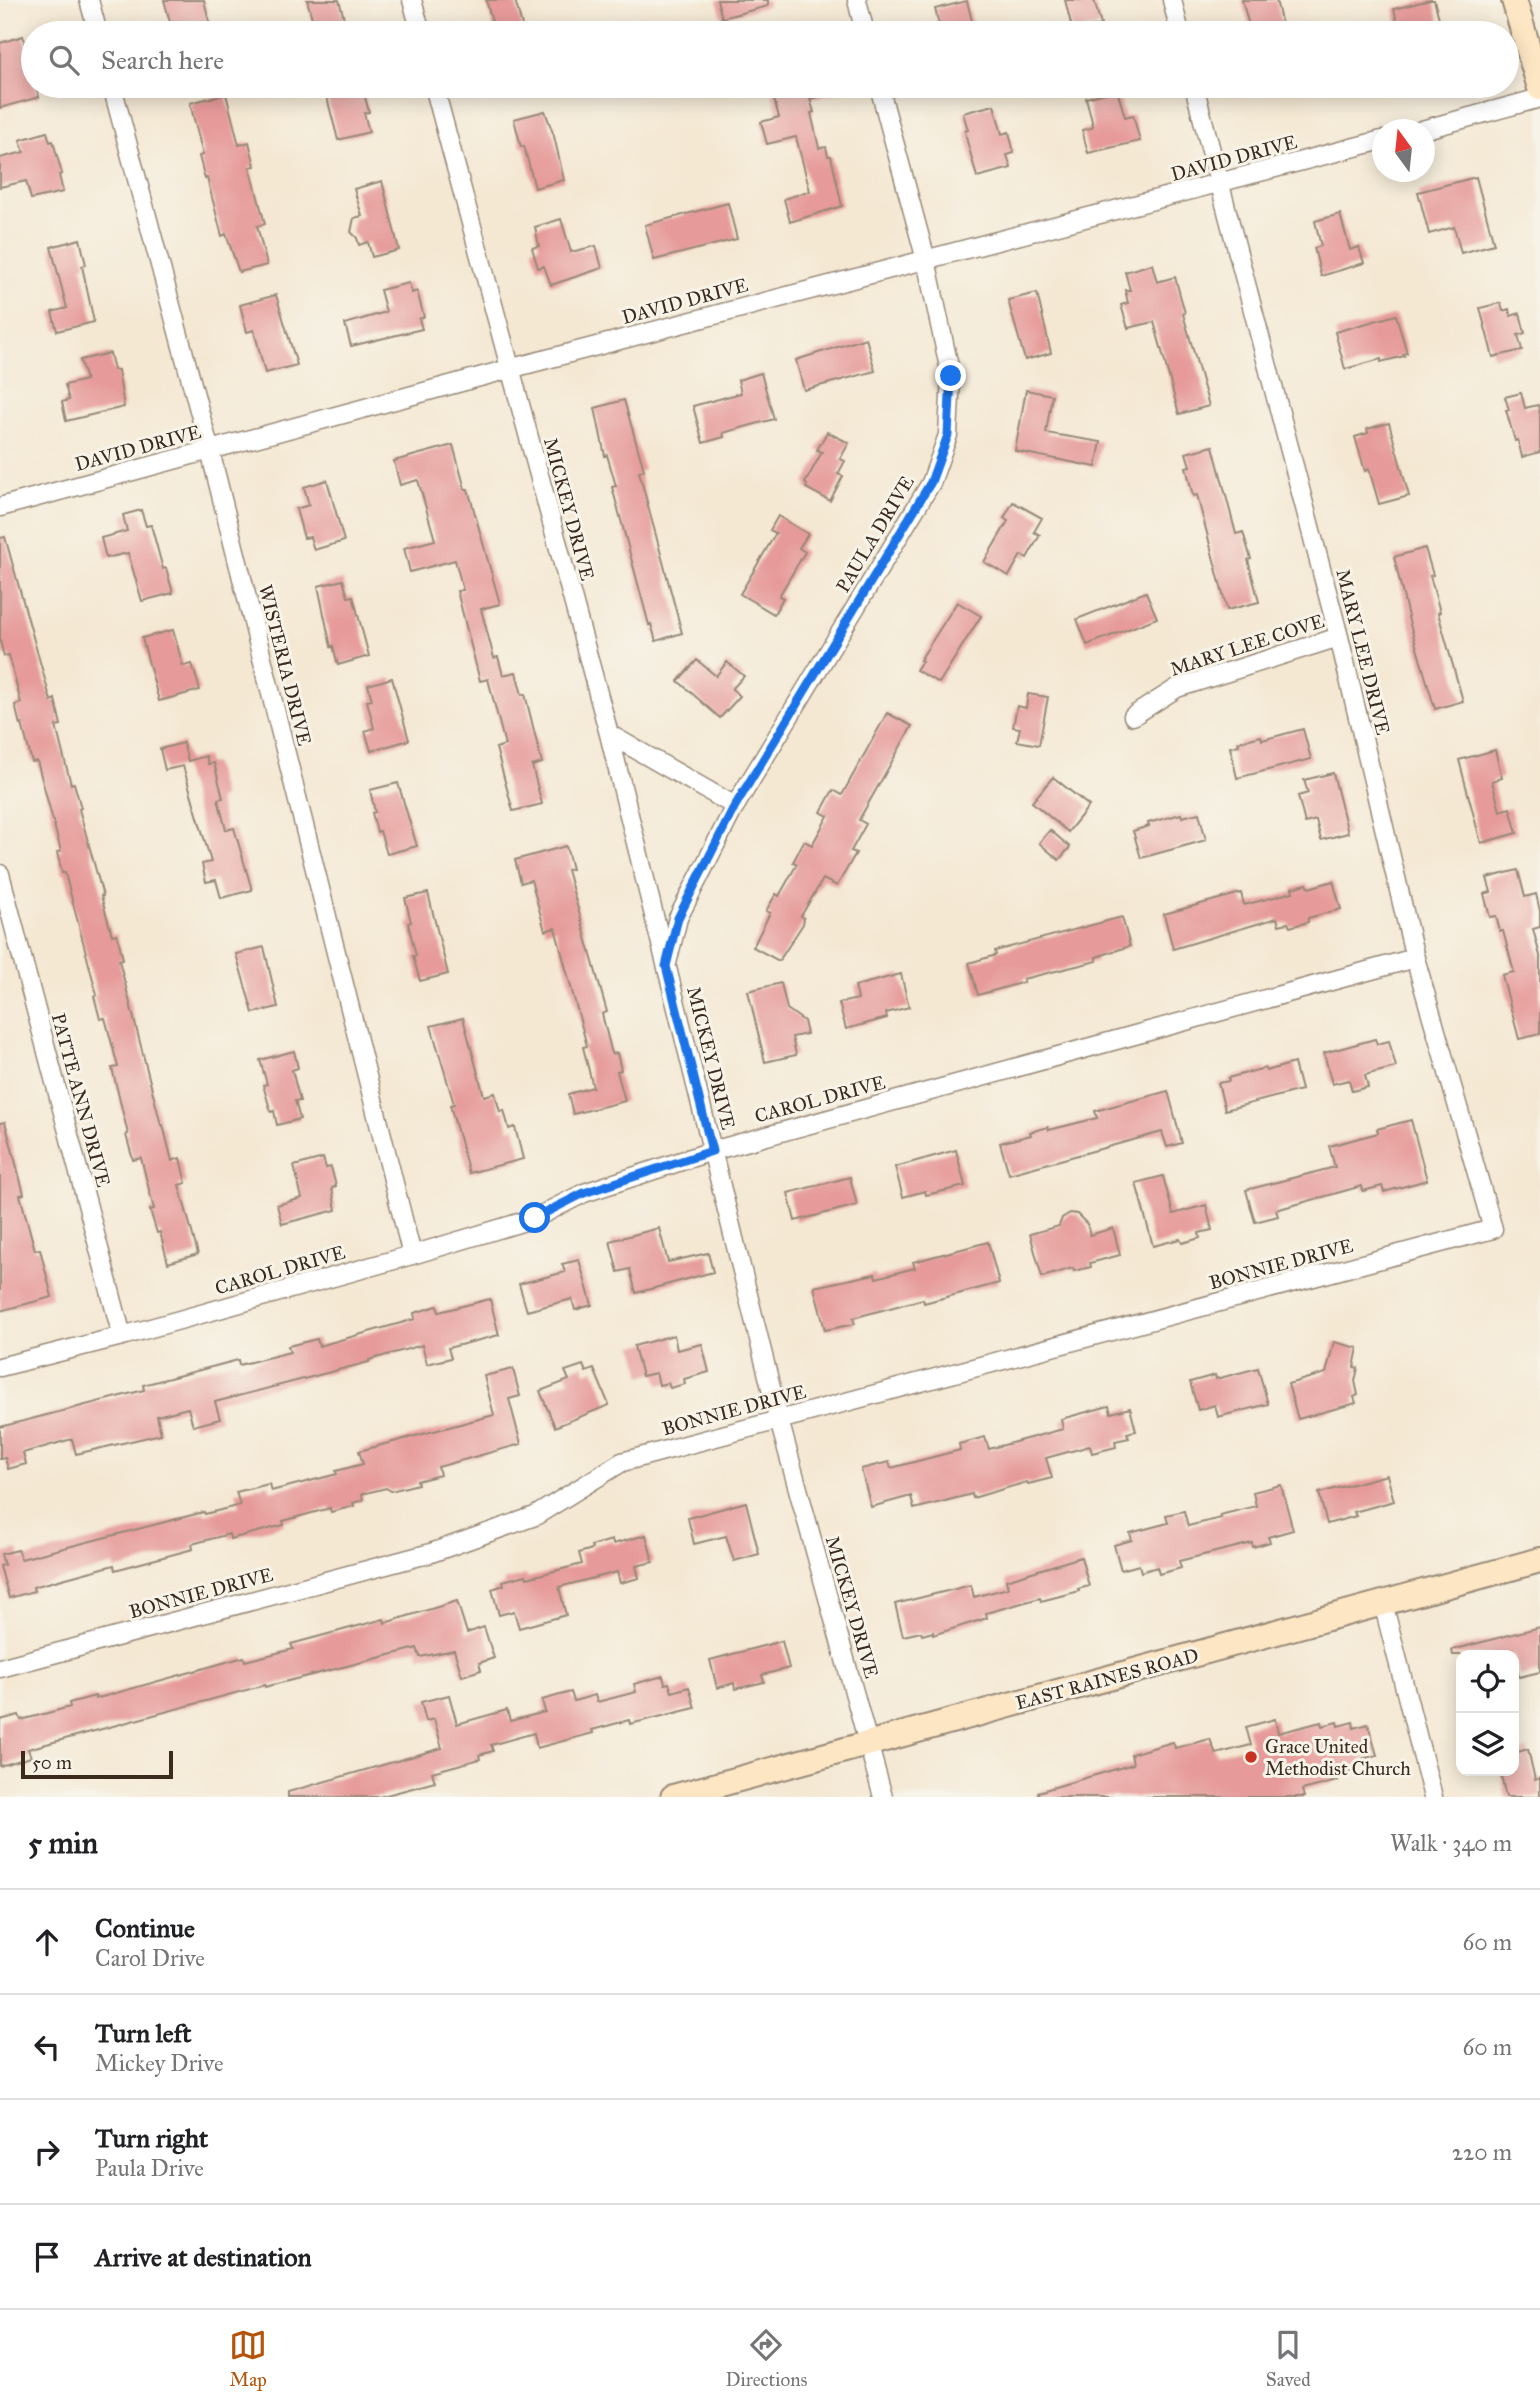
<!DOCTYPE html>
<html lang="en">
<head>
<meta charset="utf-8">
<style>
  :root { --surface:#fff; --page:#f6f6f6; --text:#202124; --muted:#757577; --line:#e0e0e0; --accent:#b45309 }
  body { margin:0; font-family:"IM FELL Great Primer",serif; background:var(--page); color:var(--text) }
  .controls { position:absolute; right:21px; bottom:21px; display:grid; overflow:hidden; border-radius:14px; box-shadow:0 4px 18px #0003 }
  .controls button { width:63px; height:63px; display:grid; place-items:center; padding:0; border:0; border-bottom:2px solid var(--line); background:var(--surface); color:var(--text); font:35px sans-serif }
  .compass { position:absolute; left:1372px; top:119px; width:63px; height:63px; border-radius:50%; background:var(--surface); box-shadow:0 4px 18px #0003; rotate:345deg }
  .scale { position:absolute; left:21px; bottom:18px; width:152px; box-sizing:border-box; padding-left:7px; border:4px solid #3b2a1e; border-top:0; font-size:19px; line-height:24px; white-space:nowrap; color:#3b2a1e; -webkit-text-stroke:5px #f7f3e8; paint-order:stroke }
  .stop { position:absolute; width:21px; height:21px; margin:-16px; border:5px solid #1a73e8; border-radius:50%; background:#fff }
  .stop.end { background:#1a73e8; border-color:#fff; box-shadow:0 2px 7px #0008 }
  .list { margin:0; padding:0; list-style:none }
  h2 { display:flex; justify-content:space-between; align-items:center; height:91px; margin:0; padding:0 28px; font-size:30px }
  h2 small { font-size:23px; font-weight:400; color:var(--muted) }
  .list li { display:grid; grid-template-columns:46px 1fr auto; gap:21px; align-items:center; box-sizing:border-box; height:105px; padding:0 28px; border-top:2px solid var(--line) }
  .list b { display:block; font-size:26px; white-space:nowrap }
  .list p { margin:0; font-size:23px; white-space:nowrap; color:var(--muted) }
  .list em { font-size:23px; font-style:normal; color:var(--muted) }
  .icon { flex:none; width:38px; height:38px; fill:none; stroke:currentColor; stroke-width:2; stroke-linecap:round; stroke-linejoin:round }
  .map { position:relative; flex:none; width:1540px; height:1797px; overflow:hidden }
  .search { position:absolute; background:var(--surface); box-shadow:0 4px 18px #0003; left:21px; right:21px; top:21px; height:77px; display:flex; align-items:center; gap:18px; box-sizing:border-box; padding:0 24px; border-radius:38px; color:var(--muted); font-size:26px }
  .sheet { height:511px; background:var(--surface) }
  nav { display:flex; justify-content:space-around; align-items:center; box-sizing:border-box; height:98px; border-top:2px solid var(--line); background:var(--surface); font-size:19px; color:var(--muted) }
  nav a { display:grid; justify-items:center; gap:4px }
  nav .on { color:var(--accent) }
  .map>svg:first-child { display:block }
  .building { fill:#e69b9a }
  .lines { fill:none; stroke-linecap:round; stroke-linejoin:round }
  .street-casing { stroke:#988978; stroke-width:21 }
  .secondary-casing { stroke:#988978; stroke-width:28 }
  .street { stroke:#fff; stroke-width:18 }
  .secondary { stroke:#fce6c4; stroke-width:24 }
  .route { stroke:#1a73e8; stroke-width:9 }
  .poi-dot { fill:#c8321e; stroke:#f7f3e8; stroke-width:2.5 }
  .labels { text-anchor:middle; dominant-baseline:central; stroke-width:6; stroke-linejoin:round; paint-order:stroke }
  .street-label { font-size:19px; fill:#3b2a1e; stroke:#f7f3e8 }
  .poi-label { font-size:19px; fill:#3b2a1e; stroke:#f7f3e8; text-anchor:start }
</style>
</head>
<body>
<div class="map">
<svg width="1540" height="1797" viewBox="0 0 1540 1797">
  <rect width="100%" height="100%" fill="#f7f3e8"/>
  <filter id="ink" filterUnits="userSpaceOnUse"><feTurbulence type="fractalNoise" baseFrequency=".0143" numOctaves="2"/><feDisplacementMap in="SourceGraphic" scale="14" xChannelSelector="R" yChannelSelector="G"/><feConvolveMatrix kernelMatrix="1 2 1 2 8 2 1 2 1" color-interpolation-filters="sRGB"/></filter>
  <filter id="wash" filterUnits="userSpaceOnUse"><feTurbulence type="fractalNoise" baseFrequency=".00686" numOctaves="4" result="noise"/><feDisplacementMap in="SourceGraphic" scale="28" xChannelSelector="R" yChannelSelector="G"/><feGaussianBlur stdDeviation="1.57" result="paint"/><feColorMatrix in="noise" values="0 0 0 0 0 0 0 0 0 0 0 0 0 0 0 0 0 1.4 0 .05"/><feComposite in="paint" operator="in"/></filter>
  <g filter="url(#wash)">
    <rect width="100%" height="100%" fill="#f4e8d3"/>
    <g id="blocks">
      <path class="building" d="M164 0H204L212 33H173Z
        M307 0H339L345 22 339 24 342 33H316Z
        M486 0H515L524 33H495Z
        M717 0H768V6L722 18Z
        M1065 0H1094L1101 25 1073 32Z
        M1242 0H1276L1284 33H1251Z
        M1430 0H1434L1443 33H1400L1394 9Z
        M967 1 975 33H941L935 9Z
        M23 36 33 66V86H36L39 97 0 108V43Z
        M324 86H362L369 112 364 113 369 132 338 140Z
        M770 86H841V91L810 99 814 112 811 113 819 148 826 147 828 156H831L842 206 790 222 784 199 810 191 796 137 767 144 761 122 779 117Z
        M1117 90 1125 117 1133 115 1140 141 1088 153 1082 130 1092 128 1093 125 1086 98Z
        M226 94 239 145 249 142 255 166 250 167 265 224 257 226 267 265 239 272 226 234 222 236 207 178 205 179 199 156 203 155 190 103Z
        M994 105 1002 134 1009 132 1014 153 1007 155 1011 168 977 177 967 141 965 131 968 130 963 113Z
        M545 111 554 136 564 180 535 188 524 146 521 147 514 119Z
        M47 132 50 142 53 141 62 174 59 175 63 192 31 199 26 181 0 187V158L24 152 20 140Z
        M1476 177 1494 244 1461 253 1454 227 1429 234 1418 192Z
        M382 181 399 250 372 257 368 242 359 245 357 238 351 232 354 218 362 216 354 189Z
        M728 203 737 239 654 260 645 225Z
        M1340 214 1350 250 1359 247 1364 263 1321 276 1314 248 1321 246 1315 221Z
        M561 219 571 252 596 246 602 268 551 285 544 266 538 268 532 248 539 246 535 227Z
        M80 239 86 265 82 266 94 322 57 331 52 312 67 308 51 247Z
        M1152 264 1157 282 1175 277 1185 313 1183 314 1209 406 1179 414 1154 322 1128 328 1121 305 1128 303 1125 290H1130L1125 272Z
        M409 283 412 293 417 291 424 317 419 319 422 329 351 346 345 324 386 312 380 290Z
        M1037 293 1051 353 1025 360 1008 300Z
        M276 295 297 365 265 373 254 330 247 332 240 305Z
        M1501 303 1503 311 1509 309 1511 316 1520 313 1525 333 1518 335 1522 350 1493 357 1480 308Z
        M1396 315 1407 353 1403 354 1404 356 1381 362V359L1345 369 1335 332Z
        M866 338 875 371 804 390 796 360Z
        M110 353 114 370H118L124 407 66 421 62 402 69 400 65 385 86 380 80 360Z
        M761 373 774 419 723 433 724 437 703 443 693 406 741 393 738 380Z
        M1026 390 1052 395 1046 433 1101 442 1096 467 1015 451Z
        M1521 393 1525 408 1538 405 1540 414V452L1522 457 1518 440 1515 441 1506 410H1509L1505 397Z
        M624 400 644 470 639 472 682 633 656 641 651 624 649 625 618 509 612 487 616 486 607 455 605 456 595 408Z
        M1389 423 1409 496 1379 504 1369 469 1365 471 1355 437 1368 433 1367 429Z
        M827 432 849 443 840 459 845 461 838 474 843 476 830 501 806 488 807 485 805 483 822 452 817 450Z
        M453 445 465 489H468L500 604 481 609 494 658 498 657 503 675 516 672 522 695 525 694 542 763 532 766 542 804 513 811 496 748 505 745 488 679 480 681 457 591 463 590 455 560 410 572 404 548 435 540 418 480 400 485 394 461Z
        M1213 446 1236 534 1243 532 1251 559 1248 560 1259 602 1227 610 1197 495 1193 496 1186 467 1190 466 1186 453Z
        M327 480 344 541 314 550 310 537 304 538 296 509 309 505 304 487Z
        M1013 502 1042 518 1034 532 1040 535 1027 558 1021 555 1009 576 984 562 1008 521 1004 518Z
        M141 510 146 526 151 525 163 569 166 568 173 593 142 601 128 553 106 558 101 538 127 531 123 515Z
        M778 516 808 534 799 548 805 552 779 596 783 598 774 614 740 594 776 533 770 530Z
        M5 537 51 701 55 699 61 725 56 726 63 754 71 784 74 783 81 808 79 809 103 896H101L112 935 117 934 123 959 119 960 161 1125H163L172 1161 180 1158 186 1183 179 1185 198 1254 168 1263 160 1232 157 1233 150 1210 154 1209 141 1158 133 1160 126 1135 128 1134 112 1068 118 1067 105 1018 100 1019 94 996 97 995 65 873H62L57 852 61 851 37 761 32 762 22 724 20 725 15 705 21 703 9 655 4 656 0 641V538Z
        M1425 548 1433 575 1430 576 1440 612 1438 613 1463 701 1435 709 1409 621 1394 557Z
        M343 580 348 597 353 596 369 656 338 665 333 646 331 647 318 586Z
        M1146 592 1157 618 1087 645 1077 619Z
        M957 602 981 616 939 683 916 670 922 661 920 660Z
        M173 630 183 666 192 664 200 690 159 701 142 638Z
        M697 660 716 676 727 662 744 676 732 689 740 696 720 718 678 681Z
        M392 678 409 740 371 751 365 731 374 728 367 701 372 700 368 685Z
        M1028 694 1048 697 1039 745 1017 741 1020 728 1013 727 1017 706 1026 708Z
        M887 713 912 726 859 820 866 824 851 851 856 853 837 886 823 879 801 916 804 918 803 924 779 961 753 947 770 913 766 911 776 894 779 896 797 864 793 862 804 841 812 845 828 816 821 812 833 790 842 795Z
        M1303 729 1311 759 1237 778 1230 747 1239 745 1238 742 1261 736 1262 740Z
        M183 743 188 761 206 756 208 764 214 763 223 798 218 799 226 830 234 828 252 890 221 898 216 880 206 882 202 864 211 862 183 766 165 770 160 749Z
        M1495 750 1502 778 1492 781 1500 811 1510 808 1517 833 1481 843 1459 760Z
        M1333 773 1348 833 1321 840 1316 820 1305 823 1298 796 1308 793 1304 780Z
        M1053 777 1089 806 1068 832 1032 802Z
        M398 783 417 846 387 854 380 831 377 832 372 813 375 812 370 790Z
        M1199 813 1206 840 1141 858 1133 831 1149 826 1148 823 1181 814 1182 817Z
        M1050 830 1070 847 1059 860 1039 843Z
        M566 846 572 869 567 870 607 1012 602 1014 612 1054 617 1053 621 1070 617 1071 625 1101 573 1114 568 1094 593 1087 583 1047 587 1046 555 928 545 931 531 880 521 883 515 860Z
        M1518 870 1525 897 1536 894 1540 911V927L1533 929 1540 956V1034L1519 1039 1502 975 1514 972 1503 931H1500L1496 916 1490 917 1484 894 1491 892 1487 878Z
        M1333 881 1341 909 1308 918V922L1290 927 1288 923 1279 925 1277 918 1173 949 1164 914 1241 893 1244 905 1293 892 1292 888 1307 884 1309 888Z
        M428 893 448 974 420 981 413 956H416L408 923 411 922 405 898Z
        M1122 917 1130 946 1096 957 1097 961 1023 979 1024 982 978 995 969 963 996 955 995 951Z
        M264 947 278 1007 253 1013 236 954Z
        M901 974 909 1007 886 1013 887 1018 846 1029 839 1003 858 999 855 986Z
        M781 983 787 1009 804 1021 807 1034 792 1037 796 1055 765 1062 748 991Z
        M463 1018 484 1096 495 1093 500 1112 504 1110 509 1129 515 1127 523 1159 469 1173 450 1105 454 1104 431 1026Z
        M1375 1039 1377 1044 1389 1041 1396 1067 1365 1075 1368 1087 1352 1091 1349 1080 1332 1084 1324 1053Z
        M294 1051 298 1068 292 1070 300 1101H295L300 1119 277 1125 274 1111 271 1112 263 1085 267 1084 260 1060Z
        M1294 1063 1301 1090 1225 1110 1218 1083 1229 1081 1228 1078 1265 1068 1266 1071Z
        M1168 1091 1182 1143 1167 1147 1162 1132 1009 1174 1000 1143 1031 1135 1030 1132 1048 1127 1049 1130 1097 1118 1095 1111Z
        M1411 1120 1427 1180 1384 1192 1382 1186 1363 1191 1362 1186 1276 1210 1278 1216 1255 1222 1246 1190 1335 1167 1329 1146 1378 1133 1377 1129Z
        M5 1122 24 1194 20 1195 35 1250 40 1249 52 1297 0 1311V1123Z
        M956 1150 965 1186 926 1195 925 1191 903 1197 895 1167Z
        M323 1158 326 1168 331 1167 336 1186 332 1188 336 1210 282 1224 277 1205 302 1198 294 1166Z
        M1163 1176 1173 1214 1206 1205 1212 1230 1199 1233 1200 1238 1182 1243 1180 1239 1153 1246 1136 1183Z
        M850 1177 857 1205 795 1221 788 1193Z
        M1070 1213 1077 1214 1087 1224 1090 1235 1113 1228 1120 1255 1090 1263 1091 1267 1074 1271 1073 1268 1042 1277 1030 1234 1059 1226 1062 1218Z
        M659 1228 668 1262 708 1253 713 1272 636 1293 630 1269 618 1272 610 1241Z
        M988 1242 999 1283 924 1303 923 1299 853 1318 855 1324 825 1330 814 1287 875 1274 876 1278 915 1268 913 1262Z
        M579 1260 592 1305 575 1310 572 1299 527 1311 519 1284 565 1272 562 1264Z
        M490 1299 499 1335 448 1348 451 1358 427 1364 422 1345 369 1360V1362L215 1402 220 1419 193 1426 188 1408 157 1416 161 1434 76 1454 72 1439 23 1453 26 1464 8 1469 5 1458 0 1459V1427L144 1390 143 1385 238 1360 239 1365 290 1352 288 1346 317 1339 319 1346 415 1319 414 1313 437 1306 439 1312Z
        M674 1335 677 1350 702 1344 709 1372 684 1379 685 1384 670 1388 668 1383 659 1385 656 1373 642 1376 634 1346Z
        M1334 1342 1358 1348 1354 1367 1358 1368 1355 1381 1358 1395 1354 1397 1356 1403 1298 1419 1288 1384 1326 1373Z
        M583 1365 586 1372 594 1369 609 1405 555 1427 540 1391 569 1380 565 1371Z
        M1258 1368 1268 1404 1218 1417 1215 1405 1198 1410 1190 1382 1215 1375 1216 1379Z
        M513 1369 520 1396 509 1399 521 1444 438 1467 440 1475 417 1481 418 1484 391 1491 386 1488 362 1494 363 1500 353 1503 354 1506 331 1512 330 1508 283 1521 284 1525 230 1539 229 1534 192 1544 193 1549 115 1570 114 1565 33 1587 34 1591 9 1598 0 1566 4 1565 1 1554 18 1550 21 1559 204 1512 205 1514 240 1505 236 1492 269 1484 271 1491 337 1474 336 1471 363 1464 359 1451 494 1415 484 1376Z
        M1109 1406 1111 1413 1130 1408 1136 1431 1127 1433 1129 1438 1115 1441 1116 1447 1092 1453 1090 1446 1046 1458 1052 1478 1028 1484 1027 1482 973 1498 972 1494 914 1509 911 1496 871 1507 861 1469 889 1462 891 1468 960 1450 959 1444 985 1437 989 1449 1063 1429 1061 1419Z
        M1387 1475 1394 1501 1354 1512 1356 1516 1327 1524 1319 1493Z
        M1281 1485 1293 1530 1268 1537 1270 1542 1253 1547 1252 1543 1179 1561 1181 1568 1159 1574 1157 1567 1141 1572 1139 1565 1121 1570 1114 1545 1132 1540 1130 1533 1168 1523 1166 1515 1184 1511 1188 1526 1221 1518 1220 1515 1256 1506 1253 1492Z
        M746 1502 759 1554 734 1561 726 1536 694 1544 688 1518Z
        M646 1535 653 1562 636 1566 639 1578 620 1583 617 1572 559 1587 566 1615 519 1628 514 1611 499 1615 492 1589 504 1585 503 1581 526 1575 527 1578 582 1564 579 1553 592 1549 591 1546 612 1540 613 1544Z
        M1081 1557 1089 1586 1078 1589 1079 1591 1041 1601 1040 1598 986 1613 987 1618 933 1635V1632L922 1635 921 1632 903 1636 895 1604 971 1585 974 1597 1008 1588 1006 1580Z
        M457 1601 467 1633 484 1627 494 1658 479 1663 481 1670 462 1676 454 1650 420 1657 417 1648 265 1687V1685L28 1749 31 1757 0 1766V1720L19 1715 21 1720 70 1707 69 1703 95 1696V1699L244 1657 245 1661 293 1649 291 1644 384 1619 385 1623Z
        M1540 1627V1672L1519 1677 1514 1655H1453L1452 1650Z
        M782 1641 789 1668 762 1675 764 1682 735 1689 734 1683 717 1688 710 1660Z
        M663 1676 665 1684 669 1683 672 1692 689 1687 695 1708 630 1724 629 1720 592 1730 593 1733 537 1748 534 1733 491 1745 493 1751 479 1755 480 1759 432 1772 435 1782 379 1797H288V1792L442 1748 434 1719 426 1721 421 1702 449 1695 457 1724 507 1710 510 1721 545 1712 542 1700 571 1692 574 1701 595 1695 597 1702 636 1692 634 1684Z
        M1275 1719 1278 1733 1321 1722 1322 1726 1337 1722 1338 1726 1353 1722 1354 1728 1368 1724 1377 1755 1362 1759 1364 1764 1349 1768 1350 1772 1336 1776 1337 1781 1302 1790 1304 1797H1039L1038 1792 1133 1764 1131 1754 1173 1742 1175 1748 1210 1739 1216 1754 1251 1745 1246 1727Z
        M1528 1749 1535 1780 1540 1778V1797H1506L1500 1771H1514V1753Z"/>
    </g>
  </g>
  <g filter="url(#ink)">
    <use href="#blocks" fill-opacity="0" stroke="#988978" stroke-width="2"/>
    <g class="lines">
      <g class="street-casing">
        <path id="street" d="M89 0 98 33
          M412 0 421 33
          M857 0 865 33
          M1172 0 1180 33
          M112 86 210 451 412 1255
          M434 86 609 734 779 1420 883 1797
          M1422 130 1540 98
          M0 507 509 369 1382 140
          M1133 716 1177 688 1339 637
          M609 734 735 806
          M0 874 122 1336
          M667 963 678 918 735 806 931 483 948 435 951 376 926 260 879 86
          M0 1367 122 1336 412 1255 535 1218 584 1193 712 1151 1415 958
          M1383 1603 1433 1797
          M0 1668 431 1553 535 1516 622 1462 1493 1229 1415 958 1339 637 1194 86"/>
      </g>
      <g class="secondary-casing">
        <path id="secondary" d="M1514 0 1540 88
          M673 1797 1540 1560"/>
      </g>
      <use href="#street" class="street"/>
      <use href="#secondary" class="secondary"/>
    </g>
  </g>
  <g class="lines" filter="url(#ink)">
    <path class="route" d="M535 1218 584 1193 712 1151 666 966 678 918 735 806 931 482 948 435 951 376"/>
  </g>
  <circle class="poi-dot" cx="1251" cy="1757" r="7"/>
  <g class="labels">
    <g class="street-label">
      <text transform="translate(1234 158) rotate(-15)">DAVID DRIVE</text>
      <text transform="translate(685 301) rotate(-15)">DAVID DRIVE</text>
      <text transform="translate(138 448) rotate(-15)">DAVID DRIVE</text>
      <text transform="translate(569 509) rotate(75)">MICKEY DRIVE</text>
      <text transform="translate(875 534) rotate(-59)">PAULA DRIVE</text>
      <text transform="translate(1247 645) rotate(-18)">MARY LEE COVE</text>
      <text transform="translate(1363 652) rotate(76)">MARY LEE DRIVE</text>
      <text transform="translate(285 665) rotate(76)">WISTERIA DRIVE</text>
      <text transform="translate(711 1058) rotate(76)">MICKEY DRIVE</text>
      <text transform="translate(820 1099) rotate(-15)">CAROL DRIVE</text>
      <text transform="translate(81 1100) rotate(75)">PATTE ANN DRIVE</text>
      <text transform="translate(1281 1264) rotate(-15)">BONNIE DRIVE</text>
      <text transform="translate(280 1270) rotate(-16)">CAROL DRIVE</text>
      <text transform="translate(734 1410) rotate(-15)">BONNIE DRIVE</text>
      <text transform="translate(201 1593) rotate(-15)">BONNIE DRIVE</text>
      <text transform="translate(852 1607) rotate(74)">MICKEY DRIVE</text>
      <text transform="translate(1107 1679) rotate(-15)">EAST RAINES ROAD</text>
    </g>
    <g class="poi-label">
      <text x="1265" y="1746">Grace United<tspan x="1265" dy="22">Methodist Church</tspan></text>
    </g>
  </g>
</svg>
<div class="controls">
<button><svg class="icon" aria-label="locate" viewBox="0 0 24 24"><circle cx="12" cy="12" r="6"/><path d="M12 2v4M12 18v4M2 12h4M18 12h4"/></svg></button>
<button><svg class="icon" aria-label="layers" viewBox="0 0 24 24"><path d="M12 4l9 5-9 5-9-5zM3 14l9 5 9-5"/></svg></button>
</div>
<svg class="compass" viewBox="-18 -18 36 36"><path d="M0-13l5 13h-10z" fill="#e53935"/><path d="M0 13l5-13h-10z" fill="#757577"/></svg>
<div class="scale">50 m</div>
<div class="stop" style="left:535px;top:1218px"></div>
<div class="stop end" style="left:951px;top:376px"></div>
<div class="search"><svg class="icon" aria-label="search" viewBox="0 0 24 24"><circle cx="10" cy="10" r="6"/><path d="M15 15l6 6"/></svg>Search here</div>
</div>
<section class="sheet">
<h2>5 min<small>Walk · 340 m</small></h2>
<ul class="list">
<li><svg class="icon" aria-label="ahead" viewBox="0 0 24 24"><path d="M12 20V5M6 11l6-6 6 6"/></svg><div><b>Continue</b><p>Carol Drive</p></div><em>60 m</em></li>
<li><svg class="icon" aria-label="left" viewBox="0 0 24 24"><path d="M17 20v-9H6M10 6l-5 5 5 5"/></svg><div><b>Turn left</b><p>Mickey Drive</p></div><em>60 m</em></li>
<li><svg class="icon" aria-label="right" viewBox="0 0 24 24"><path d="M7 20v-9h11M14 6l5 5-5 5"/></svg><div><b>Turn right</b><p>Paula Drive</p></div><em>220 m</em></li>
<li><svg class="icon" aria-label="arrive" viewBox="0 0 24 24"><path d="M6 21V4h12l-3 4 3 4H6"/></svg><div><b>Arrive at destination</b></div></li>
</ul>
</section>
<nav>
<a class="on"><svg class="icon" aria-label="map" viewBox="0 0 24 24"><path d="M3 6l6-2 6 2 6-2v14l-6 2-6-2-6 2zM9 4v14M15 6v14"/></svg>Map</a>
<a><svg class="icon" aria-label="directions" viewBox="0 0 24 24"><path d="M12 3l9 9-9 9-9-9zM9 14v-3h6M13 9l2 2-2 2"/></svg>Directions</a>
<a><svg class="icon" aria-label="saved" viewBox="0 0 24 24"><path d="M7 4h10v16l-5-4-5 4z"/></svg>Saved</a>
</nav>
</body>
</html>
